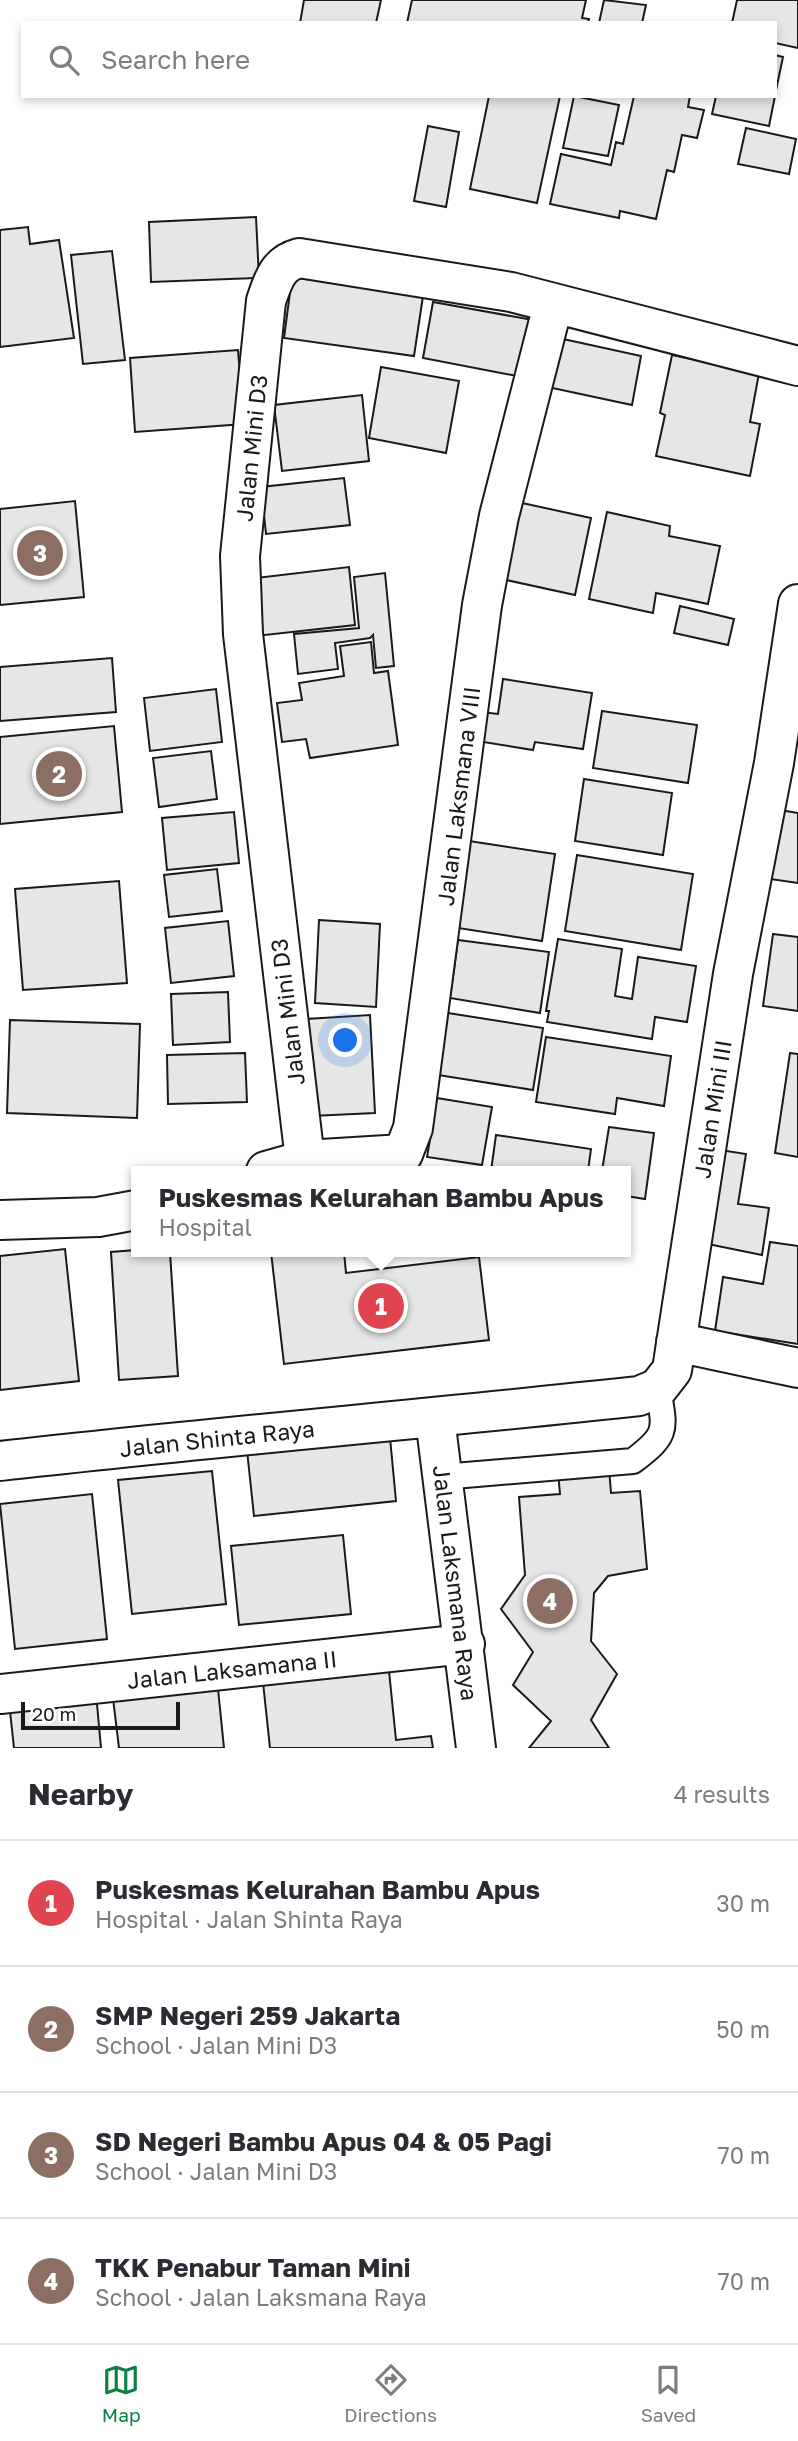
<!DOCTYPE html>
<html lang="en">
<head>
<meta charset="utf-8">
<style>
  :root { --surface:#fff; --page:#f2f2f3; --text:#2b2b33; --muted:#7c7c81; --line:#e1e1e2; --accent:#0b8043 }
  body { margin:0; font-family:"Golos Text",sans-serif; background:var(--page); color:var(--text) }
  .scale { position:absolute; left:21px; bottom:18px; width:159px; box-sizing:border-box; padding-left:7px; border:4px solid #1a1a1a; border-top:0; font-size:19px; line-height:24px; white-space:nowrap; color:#1a1a1a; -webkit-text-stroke:5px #fff; paint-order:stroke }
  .you { position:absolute; left:346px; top:1041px; width:24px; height:24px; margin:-18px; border:5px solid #fff; border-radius:50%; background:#1a73e8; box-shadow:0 0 0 10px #1a73e833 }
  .badge { display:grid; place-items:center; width:46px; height:46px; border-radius:50%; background:var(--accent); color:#fff; font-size:23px; font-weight:700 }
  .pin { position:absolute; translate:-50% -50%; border:4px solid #fff; box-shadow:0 2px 7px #0006 }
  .popup { position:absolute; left:131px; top:1166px; width:500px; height:91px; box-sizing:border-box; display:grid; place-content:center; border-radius:0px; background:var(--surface); filter:drop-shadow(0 2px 5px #0005); font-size:23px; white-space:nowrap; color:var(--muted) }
  .popup b { font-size:26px; color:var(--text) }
  .popup::after { content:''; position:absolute; left:50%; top:100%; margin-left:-14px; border:14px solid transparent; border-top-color:var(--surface) }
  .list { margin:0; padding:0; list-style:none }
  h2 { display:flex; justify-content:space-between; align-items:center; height:91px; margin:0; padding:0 28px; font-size:30px }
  h2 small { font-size:23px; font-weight:400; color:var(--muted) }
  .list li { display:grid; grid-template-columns:46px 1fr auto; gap:21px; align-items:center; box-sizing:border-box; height:126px; padding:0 28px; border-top:2px solid var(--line) }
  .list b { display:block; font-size:26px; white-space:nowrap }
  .list p { margin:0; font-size:23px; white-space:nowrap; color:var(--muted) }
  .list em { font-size:23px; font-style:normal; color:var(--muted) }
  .icon { flex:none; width:38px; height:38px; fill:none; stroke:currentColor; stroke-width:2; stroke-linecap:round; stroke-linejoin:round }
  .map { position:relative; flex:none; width:798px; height:1748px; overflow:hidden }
  .search { position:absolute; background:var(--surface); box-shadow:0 4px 10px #0003; left:21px; right:21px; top:21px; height:77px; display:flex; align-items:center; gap:18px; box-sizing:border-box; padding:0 24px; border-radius:0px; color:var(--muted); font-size:26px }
  .sheet { height:595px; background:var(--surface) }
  nav { display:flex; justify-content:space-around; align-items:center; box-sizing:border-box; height:98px; border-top:2px solid var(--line); background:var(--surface); font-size:19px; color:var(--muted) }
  nav a { display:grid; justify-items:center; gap:4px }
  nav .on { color:var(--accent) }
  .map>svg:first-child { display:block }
  .building { fill:#e6e6e6; stroke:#1a1a1a; stroke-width:2 }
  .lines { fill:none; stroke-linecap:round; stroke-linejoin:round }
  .service-casing { stroke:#1a1a1a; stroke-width:28 }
  .minor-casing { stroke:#1a1a1a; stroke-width:42 }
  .service { stroke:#fff; stroke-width:24 }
  .minor { stroke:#fff; stroke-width:38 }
  .labels { text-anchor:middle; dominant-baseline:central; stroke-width:5; stroke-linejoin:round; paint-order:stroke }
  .street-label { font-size:23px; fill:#1a1a1a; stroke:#fff }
</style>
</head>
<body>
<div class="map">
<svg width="798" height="1748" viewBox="0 0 798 1748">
  <rect width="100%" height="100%" fill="#fff"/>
  <path class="building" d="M304 0H381L376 23H300Z
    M412 0H586L582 18 589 19 588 23H407Z
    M604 0 646 5 642 23H599Z
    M737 0H798V48L775 43V23H732Z
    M775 55 783 57 775 95Z
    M489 96H560L537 203 470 189Z
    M574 96 619 105 608 156 563 148Z
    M634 96H690L688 107 704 110 697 138 682 135 674 172 667 170 656 219 620 211 619 218 550 204 561 154 611 165 616 142 623 144Z
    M716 96H775L769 126 712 114Z
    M428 126 459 132 446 207 414 201Z
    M746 128 796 139 789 174 738 164Z
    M256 217 259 278 151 282 149 222Z
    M28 227 30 244 59 240 74 338 0 347V230Z
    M112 251 125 360 83 364 71 255Z
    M292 277 423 296 414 356 284 338Z
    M433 302 533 320 522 377 423 358Z
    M554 337 641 356 632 405 543 386Z
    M238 350 244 424 135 432 130 358Z
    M672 355 759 373 750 422 760 424 750 476 656 456 665 415 660 413Z
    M381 367 459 381 446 453 369 438Z
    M362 395 369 461 282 471 274 405Z
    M344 478 350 525 266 534 261 487Z
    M75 501 84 597 0 605V509Z
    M513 501 591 518 575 595 497 578Z
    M607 512 670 526 669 536 720 546 708 604 656 593 653 613 589 599Z
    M349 567 355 625 256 636 248 579Z
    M385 573 394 666 376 668 373 635 370 638 335 643 338 669 298 674 294 634 359 628 354 577Z
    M680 606 734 619 728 645 674 633Z
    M371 642 374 673 388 671 398 745 310 758 306 739 282 742 277 703 302 700 299 683 344 676 340 646Z
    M112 658 116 712 0 721V667Z
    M503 679 592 693 583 749 535 742 533 750 477 741 482 712 498 714Z
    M216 689 222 742 150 751 144 698Z
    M602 711 697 725 688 783 593 768Z
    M114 726 122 812 0 824V737Z
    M211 751 217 799 159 807 153 758Z
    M584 779 672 793 663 855 575 841Z
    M774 809 798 813V883L763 878Z
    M234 812 239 863 167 870 162 818Z
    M469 841 555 854 542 941 458 928Z
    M577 855 693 874 681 950 565 931Z
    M217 869 222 911 169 917 164 875Z
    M119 881 127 983 23 990 15 889Z
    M319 920 380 924 376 1007 315 1003Z
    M228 921 234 976 171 983 165 928Z
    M773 934 798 937V1011L763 1006Z
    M558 939 622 949 615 996 632 999 638 957 696 966 687 1022 655 1017 652 1039 547 1022 549 1011H546Z
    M458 940 549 952 540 1013 450 998Z
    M228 992 230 1042 173 1045 171 994Z
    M448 1013 543 1028 533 1090 438 1075Z
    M370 1015 375 1113 312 1116 306 1019Z
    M10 1020 140 1024 137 1118 7 1113Z
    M546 1037 671 1056 664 1106 617 1098 615 1114 536 1102Z
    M245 1053 247 1102 168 1104 167 1055Z
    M790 1053 798 1054V1157L775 1153Z
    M437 1098 492 1107 482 1165 427 1157Z
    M609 1127 654 1133 645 1199 626 1196V1171H602Z
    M496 1135 591 1149 588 1171H491Z
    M708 1148 746 1154 738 1204 769 1208 762 1255 693 1241Z
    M770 1242 798 1246V1344L715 1331 723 1277 763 1284Z
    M65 1249 79 1381 0 1390V1256Z
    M136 1250 170 1252 178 1376 119 1380 111 1252Z
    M271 1252H344L346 1273 479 1257 489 1340 284 1364Z
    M389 1427 396 1501 254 1516 246 1441Z
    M609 1468 611 1493 640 1491 647 1569 608 1576 594 1593 591 1641 617 1674 591 1720 609 1748H529L551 1721 513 1685 533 1652 501 1609 525 1575 519 1497 560 1494 558 1472Z
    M212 1471 226 1604 132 1614 118 1480Z
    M92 1494 107 1639 15 1649 0 1504Z
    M343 1535 351 1614 239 1625 231 1546Z
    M388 1661 396 1740 431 1736 433 1748H270L262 1673Z
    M217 1679 224 1748H119L112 1690Z
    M96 1693 101 1748H14L9 1702Z"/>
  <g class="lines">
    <g class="service-casing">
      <path id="service" d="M442 1477 633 1461C669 1434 665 1430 658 1388"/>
    </g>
    <g class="minor-casing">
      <path id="minor" d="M305 1160 243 634 240 556 266 301C273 281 277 264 299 258L511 292 798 366
        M266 1171 305 1160 403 1154 413 1128 482 605 499 516 553 305
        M0 1220 98 1217 136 1210
        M676 1342 798 1368
        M435 1418 476 1748
        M0 1461C213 1437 426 1419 639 1396L658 1388 672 1370 733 974 774 763 798 604
        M0 1694 465 1644"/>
    </g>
    <use href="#service" class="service"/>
    <use href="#minor" class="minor"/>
  </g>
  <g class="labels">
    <g class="street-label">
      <text transform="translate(251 448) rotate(-84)">Jalan Mini D3</text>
      <text transform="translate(458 796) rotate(-83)">Jalan Laksmana VIII</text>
      <text transform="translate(287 1012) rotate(-97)">Jalan Mini D3</text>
      <text transform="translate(712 1109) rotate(-81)">Jalan Mini III</text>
      <text transform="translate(217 1438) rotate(-6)">Jalan Shinta Raya</text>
      <text transform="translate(456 1583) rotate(83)">Jalan Laksmana Raya</text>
      <text transform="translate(232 1669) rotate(-6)">Jalan Laksamana II</text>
    </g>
  </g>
</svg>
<div class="scale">20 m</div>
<div class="you"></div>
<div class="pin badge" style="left:381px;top:1306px;background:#e0444e">1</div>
<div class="popup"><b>Puskesmas Kelurahan Bambu Apus</b>Hospital</div>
<div class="pin badge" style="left:59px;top:774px;background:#8d6e63">2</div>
<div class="pin badge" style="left:40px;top:553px;background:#8d6e63">3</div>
<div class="pin badge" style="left:550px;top:1601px;background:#8d6e63">4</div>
<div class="search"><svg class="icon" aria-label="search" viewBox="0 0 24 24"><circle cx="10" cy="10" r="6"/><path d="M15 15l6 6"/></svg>Search here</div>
</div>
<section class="sheet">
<h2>Nearby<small>4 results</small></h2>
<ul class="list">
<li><span class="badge" style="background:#e0444e">1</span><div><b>Puskesmas Kelurahan Bambu Apus</b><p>Hospital · Jalan Shinta Raya</p></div><em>30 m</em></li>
<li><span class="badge" style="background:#8d6e63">2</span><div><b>SMP Negeri 259 Jakarta</b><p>School · Jalan Mini D3</p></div><em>50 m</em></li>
<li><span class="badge" style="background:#8d6e63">3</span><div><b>SD Negeri Bambu Apus 04 &amp; 05 Pagi</b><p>School · Jalan Mini D3</p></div><em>70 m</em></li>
<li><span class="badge" style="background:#8d6e63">4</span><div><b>TKK Penabur Taman Mini</b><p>School · Jalan Laksmana Raya</p></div><em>70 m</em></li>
</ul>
</section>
<nav>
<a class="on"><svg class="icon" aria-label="map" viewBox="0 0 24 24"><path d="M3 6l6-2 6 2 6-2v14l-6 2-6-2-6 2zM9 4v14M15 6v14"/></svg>Map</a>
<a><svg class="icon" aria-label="directions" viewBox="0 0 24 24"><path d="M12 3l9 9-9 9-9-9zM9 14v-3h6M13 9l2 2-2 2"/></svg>Directions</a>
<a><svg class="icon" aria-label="saved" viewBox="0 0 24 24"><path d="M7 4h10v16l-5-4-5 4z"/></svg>Saved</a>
</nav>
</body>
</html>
